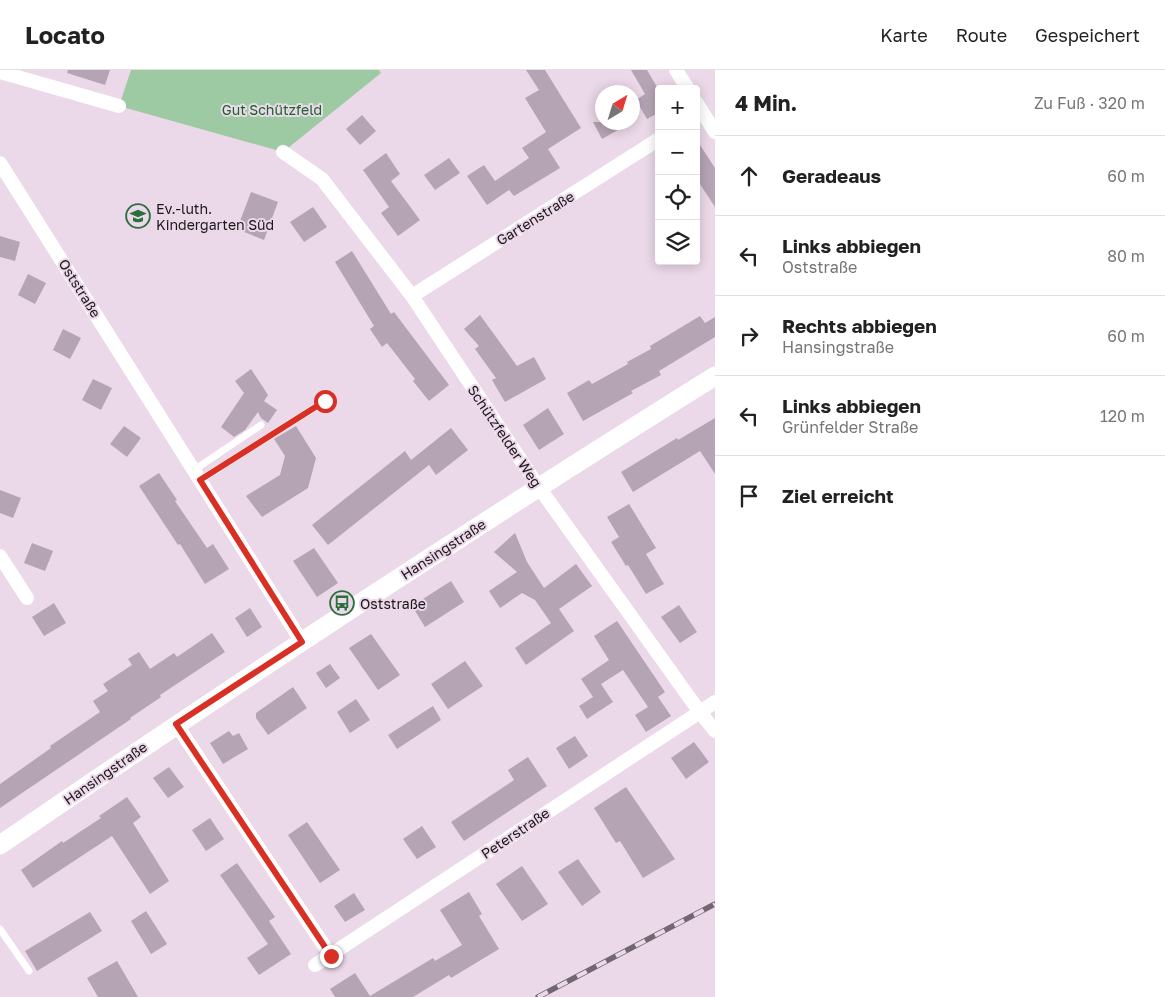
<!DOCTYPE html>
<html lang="de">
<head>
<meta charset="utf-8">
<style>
  :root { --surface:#fff; --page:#f6f6f6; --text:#222; --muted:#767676; --line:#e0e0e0 }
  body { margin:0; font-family:"Golos Text",sans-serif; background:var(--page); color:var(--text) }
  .controls { position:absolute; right:15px; top:15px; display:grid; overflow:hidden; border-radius:5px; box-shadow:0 2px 12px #0003 }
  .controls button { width:45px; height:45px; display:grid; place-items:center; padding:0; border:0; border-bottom:1px solid var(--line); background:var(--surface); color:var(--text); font:25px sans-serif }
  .compass { position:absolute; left:595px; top:15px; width:45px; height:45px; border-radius:50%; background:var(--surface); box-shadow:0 2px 12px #0003; rotate:38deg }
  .stop { position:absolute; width:15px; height:15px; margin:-11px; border:4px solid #d93025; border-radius:50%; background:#fff }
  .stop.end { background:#d93025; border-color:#fff; box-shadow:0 1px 5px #0008 }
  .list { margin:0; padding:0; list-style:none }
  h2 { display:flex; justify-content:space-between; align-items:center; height:65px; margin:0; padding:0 20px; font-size:21px }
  h2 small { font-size:16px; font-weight:400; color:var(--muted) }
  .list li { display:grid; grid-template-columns:32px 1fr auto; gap:15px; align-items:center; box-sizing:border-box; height:80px; padding:0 20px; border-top:1px solid var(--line) }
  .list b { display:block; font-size:19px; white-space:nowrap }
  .list p { margin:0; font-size:16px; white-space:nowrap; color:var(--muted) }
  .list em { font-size:16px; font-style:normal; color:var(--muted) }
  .icon { flex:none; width:28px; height:28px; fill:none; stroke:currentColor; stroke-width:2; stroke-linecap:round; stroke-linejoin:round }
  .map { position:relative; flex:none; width:715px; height:927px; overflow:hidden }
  header { display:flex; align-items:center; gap:30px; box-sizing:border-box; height:70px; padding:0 25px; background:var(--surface); border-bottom:1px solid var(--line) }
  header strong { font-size:24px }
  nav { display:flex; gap:28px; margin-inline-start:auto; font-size:18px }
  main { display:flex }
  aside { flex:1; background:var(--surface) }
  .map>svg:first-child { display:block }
  .green { fill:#9dc9a3 }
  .building { fill:#b5a4b4 }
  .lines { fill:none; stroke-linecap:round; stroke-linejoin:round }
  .lane { stroke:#fff; stroke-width:7 }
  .street { stroke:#fff; stroke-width:14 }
  .secondary { stroke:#fff; stroke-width:19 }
  .rail-casing { stroke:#726771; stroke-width:5.5 }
  .rail { stroke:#ebd8e8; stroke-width:4; stroke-dasharray:11; stroke-linecap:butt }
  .route { stroke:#d93025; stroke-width:6 }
  .labels { text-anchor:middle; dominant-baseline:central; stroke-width:4; stroke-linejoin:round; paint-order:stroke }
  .park-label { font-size:14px; fill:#17642d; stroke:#ebd8e8 }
  .poi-label { font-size:14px; fill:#1c161b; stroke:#ebd8e8; text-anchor:start }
  .street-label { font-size:14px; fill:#1c161b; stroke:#ebd8e8 }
</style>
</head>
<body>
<header>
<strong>Locato</strong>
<nav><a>Karte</a><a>Route</a><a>Gespeichert</a></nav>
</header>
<main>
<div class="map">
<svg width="715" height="927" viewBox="0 0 715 927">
  <rect width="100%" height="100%" fill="#ebd8e8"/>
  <path class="green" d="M131 0H379L381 3 283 82 119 36Z"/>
  <path class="building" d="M68 0H110L105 15 67 3Z
    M526 0H545L581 58 548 79 560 98 514 126 509 120 487 135 467 106 484 95 495 111 529 88 522 78 546 62 525 28 539 20Z
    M631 0H647L657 17 659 16V48L656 44 647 49 636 30 645 24Z
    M362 45 376 61 360 75 346 59Z
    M593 52H632L602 69Z
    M696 69 715 98V137L696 108Z
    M386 83 400 104 391 111 420 150 398 166 381 143 389 137 363 100Z
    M449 88 460 103 435 120 424 105Z
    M251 122 278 132 264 170 237 159Z
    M313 137 327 157 304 172 290 152Z
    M0 166 20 172 15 191 0 187Z
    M352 181 391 244 394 242 449 315 429 331 413 311 415 309 387 273 382 277 370 259 374 256 335 192Z
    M28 204 46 213 35 234 18 225Z
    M480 245 517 296 534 287 546 309 505 332 492 310 496 308 475 279 479 276 464 259Z
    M700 246 705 253 715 247V267L659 301 661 305 631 321 633 323 583 351 567 323 589 310 592 314 628 294 627 292 651 279 650 276Z
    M63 259 81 268 70 289 53 280Z
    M251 299 268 325 264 331 277 340 268 353 261 348 258 342 245 360 234 367 221 357 244 323 235 311Z
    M93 309 112 318 101 340 82 330Z
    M548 338 564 364 539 380 523 355Z
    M715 348V404L700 381 633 422 621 402 677 368 678 370Z
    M124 356 141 368 127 387 110 374Z
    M296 356 316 388 308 418 262 447 246 426 280 405 285 386 274 369Z
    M451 358 468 380 436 405 429 395 328 475 312 455 405 381 411 390Z
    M159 403 177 430 175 431 207 478 213 474 229 499 205 514 180 474 178 475 139 416Z
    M0 420 21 428 13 448 0 443Z
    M629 434 656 478 646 484 664 514 646 524 628 495 626 496 611 472 619 467 607 447Z
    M515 463 527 492 544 518 576 494 592 516 559 539 574 561 526 595 515 578 551 553 535 530 522 523 500 538 489 521 517 502 494 482Z
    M32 473 53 481 45 501 24 493Z
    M314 478 338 513 317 527 293 491Z
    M451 511 464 532 425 557 412 536Z
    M54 533 66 553 44 566 32 547Z
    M679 535 697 562 680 573 661 547Z
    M250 538 262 557 247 567 235 548Z
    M617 551 665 622 658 627 671 646 646 662 635 645 648 637 623 600 601 614 613 632 587 649 579 636 593 627 581 609 609 590 594 566Z
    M212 563 225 582 160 625 161 627 130 648 131 649 0 738V714L51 678 50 676 100 642 93 631 108 621 103 614 132 595 128 589 139 582 150 599 174 583 177 587Z
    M371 564 400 605 378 620 349 578Z
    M465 591 483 616 448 639 431 614Z
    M330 594 340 608 326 618 316 603Z
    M293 617 307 638 268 665 256 648V643Z
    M356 629 370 650 350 663 337 642Z
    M433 636 441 650 397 679 388 665Z
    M229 661 233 666 239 663 248 679 223 694 210 673Z
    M575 666 588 686 569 699 556 678Z
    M694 672 709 692 686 709 671 688Z
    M528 687 547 716 464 771 451 752 514 710 508 700Z
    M169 697 184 717 168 728 153 708Z
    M626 717 675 789 643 808 620 771 616 773 594 738Z
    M127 727 141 747 133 753 169 811 150 824 112 766 33 818 21 800 62 771 63 773 101 748 99 746Z
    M210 748 224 769 206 781 192 760Z
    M307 752 340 800 320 813 288 765Z
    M422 756 436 777 417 789 403 769Z
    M578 789 601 822 582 836 558 802Z
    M237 793 275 847 269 851 291 884 259 905 247 888 268 874 220 805Z
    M522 796 548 834 522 851 496 814Z
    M469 822 482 844 479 846 499 879 451 908 449 905 413 927H335L330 919 355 903 370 926 433 888 435 891 462 875 440 840Z
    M354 823 365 840 345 852 334 836Z
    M146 841 167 874 151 884 131 851Z
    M90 842 102 861 37 901 25 881Z
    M117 891 138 927H98L87 908Z"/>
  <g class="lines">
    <path class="lane" d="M194 400 261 355
      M200 410 325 331
      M0 859 29 901"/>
    <path class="street" d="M676 0 688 19
      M0 2 119 36
      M696 32 715 62
      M283 82 322 109 412 226 538 416 699 641 715 661
      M0 93 302 572
      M412 226 659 69
      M0 486 27 528
      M176 654 331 886
      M315 895 715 632"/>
    <path class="secondary" d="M0 775C235 614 473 457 715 306"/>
    <g class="rail-casing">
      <path id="rail" d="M538 927 715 834"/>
    </g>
    <use href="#rail" class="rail"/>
  </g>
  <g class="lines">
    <path class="route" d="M325 331 200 410 302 572 176 654 331 886"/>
  </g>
  <defs>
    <g id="school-ring" transform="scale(1.25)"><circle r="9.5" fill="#ebd8e8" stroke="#2b703b" stroke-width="1.5"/><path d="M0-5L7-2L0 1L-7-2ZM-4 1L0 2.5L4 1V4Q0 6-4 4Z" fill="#2b703b"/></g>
    <g id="bus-ring" transform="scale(1.25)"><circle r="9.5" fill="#ebd8e8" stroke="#2b703b" stroke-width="1.5"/><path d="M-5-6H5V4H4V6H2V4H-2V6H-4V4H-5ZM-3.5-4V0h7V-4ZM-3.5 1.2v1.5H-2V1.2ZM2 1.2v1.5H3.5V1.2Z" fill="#2b703b"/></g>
  </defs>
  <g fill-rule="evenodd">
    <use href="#school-ring" x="138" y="146"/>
    <use href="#bus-ring" x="342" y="533"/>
  </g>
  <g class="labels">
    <g class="park-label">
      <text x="272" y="39">Gut Schützfeld</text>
    </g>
    <g class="poi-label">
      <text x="156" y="138">Ev.-luth.<tspan x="156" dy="16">Kindergarten Süd</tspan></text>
      <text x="360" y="533">Oststraße</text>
    </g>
    <g class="street-label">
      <text transform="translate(535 148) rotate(-32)">Gartenstraße</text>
      <text transform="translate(80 218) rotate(58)">Oststraße</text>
      <text transform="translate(505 366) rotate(56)">Schützfelder Weg</text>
      <text transform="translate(443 479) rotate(-33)">Hansingstraße</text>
      <text transform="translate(105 703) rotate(-35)">Hansingstraße</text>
      <text transform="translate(515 763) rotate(-34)">Peterstraße</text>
    </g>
  </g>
</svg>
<div class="controls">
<button>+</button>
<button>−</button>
<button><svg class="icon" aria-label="locate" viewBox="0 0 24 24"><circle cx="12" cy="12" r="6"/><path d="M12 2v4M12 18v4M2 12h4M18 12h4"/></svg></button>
<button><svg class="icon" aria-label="layers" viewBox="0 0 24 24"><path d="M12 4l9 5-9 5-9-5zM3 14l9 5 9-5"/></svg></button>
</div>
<svg class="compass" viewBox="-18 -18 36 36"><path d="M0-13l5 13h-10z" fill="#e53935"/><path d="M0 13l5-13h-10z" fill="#767676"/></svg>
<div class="stop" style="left:325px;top:331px"></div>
<div class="stop end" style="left:331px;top:886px"></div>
</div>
<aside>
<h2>4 Min.<small>Zu Fuß · 320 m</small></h2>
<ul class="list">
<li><svg class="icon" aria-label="ahead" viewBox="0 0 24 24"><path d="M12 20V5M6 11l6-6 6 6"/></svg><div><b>Geradeaus</b></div><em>60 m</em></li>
<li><svg class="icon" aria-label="left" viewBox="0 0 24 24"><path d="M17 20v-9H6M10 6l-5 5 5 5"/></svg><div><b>Links abbiegen</b><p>Oststraße</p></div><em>80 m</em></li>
<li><svg class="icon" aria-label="right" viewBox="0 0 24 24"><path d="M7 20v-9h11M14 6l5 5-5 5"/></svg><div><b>Rechts abbiegen</b><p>Hansingstraße</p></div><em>60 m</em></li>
<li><svg class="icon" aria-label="left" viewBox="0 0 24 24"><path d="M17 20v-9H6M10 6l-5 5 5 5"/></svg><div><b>Links abbiegen</b><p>Grünfelder Straße</p></div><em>120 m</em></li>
<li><svg class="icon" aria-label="arrive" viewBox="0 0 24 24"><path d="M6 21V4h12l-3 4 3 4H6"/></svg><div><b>Ziel erreicht</b></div></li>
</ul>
</aside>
</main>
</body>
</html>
